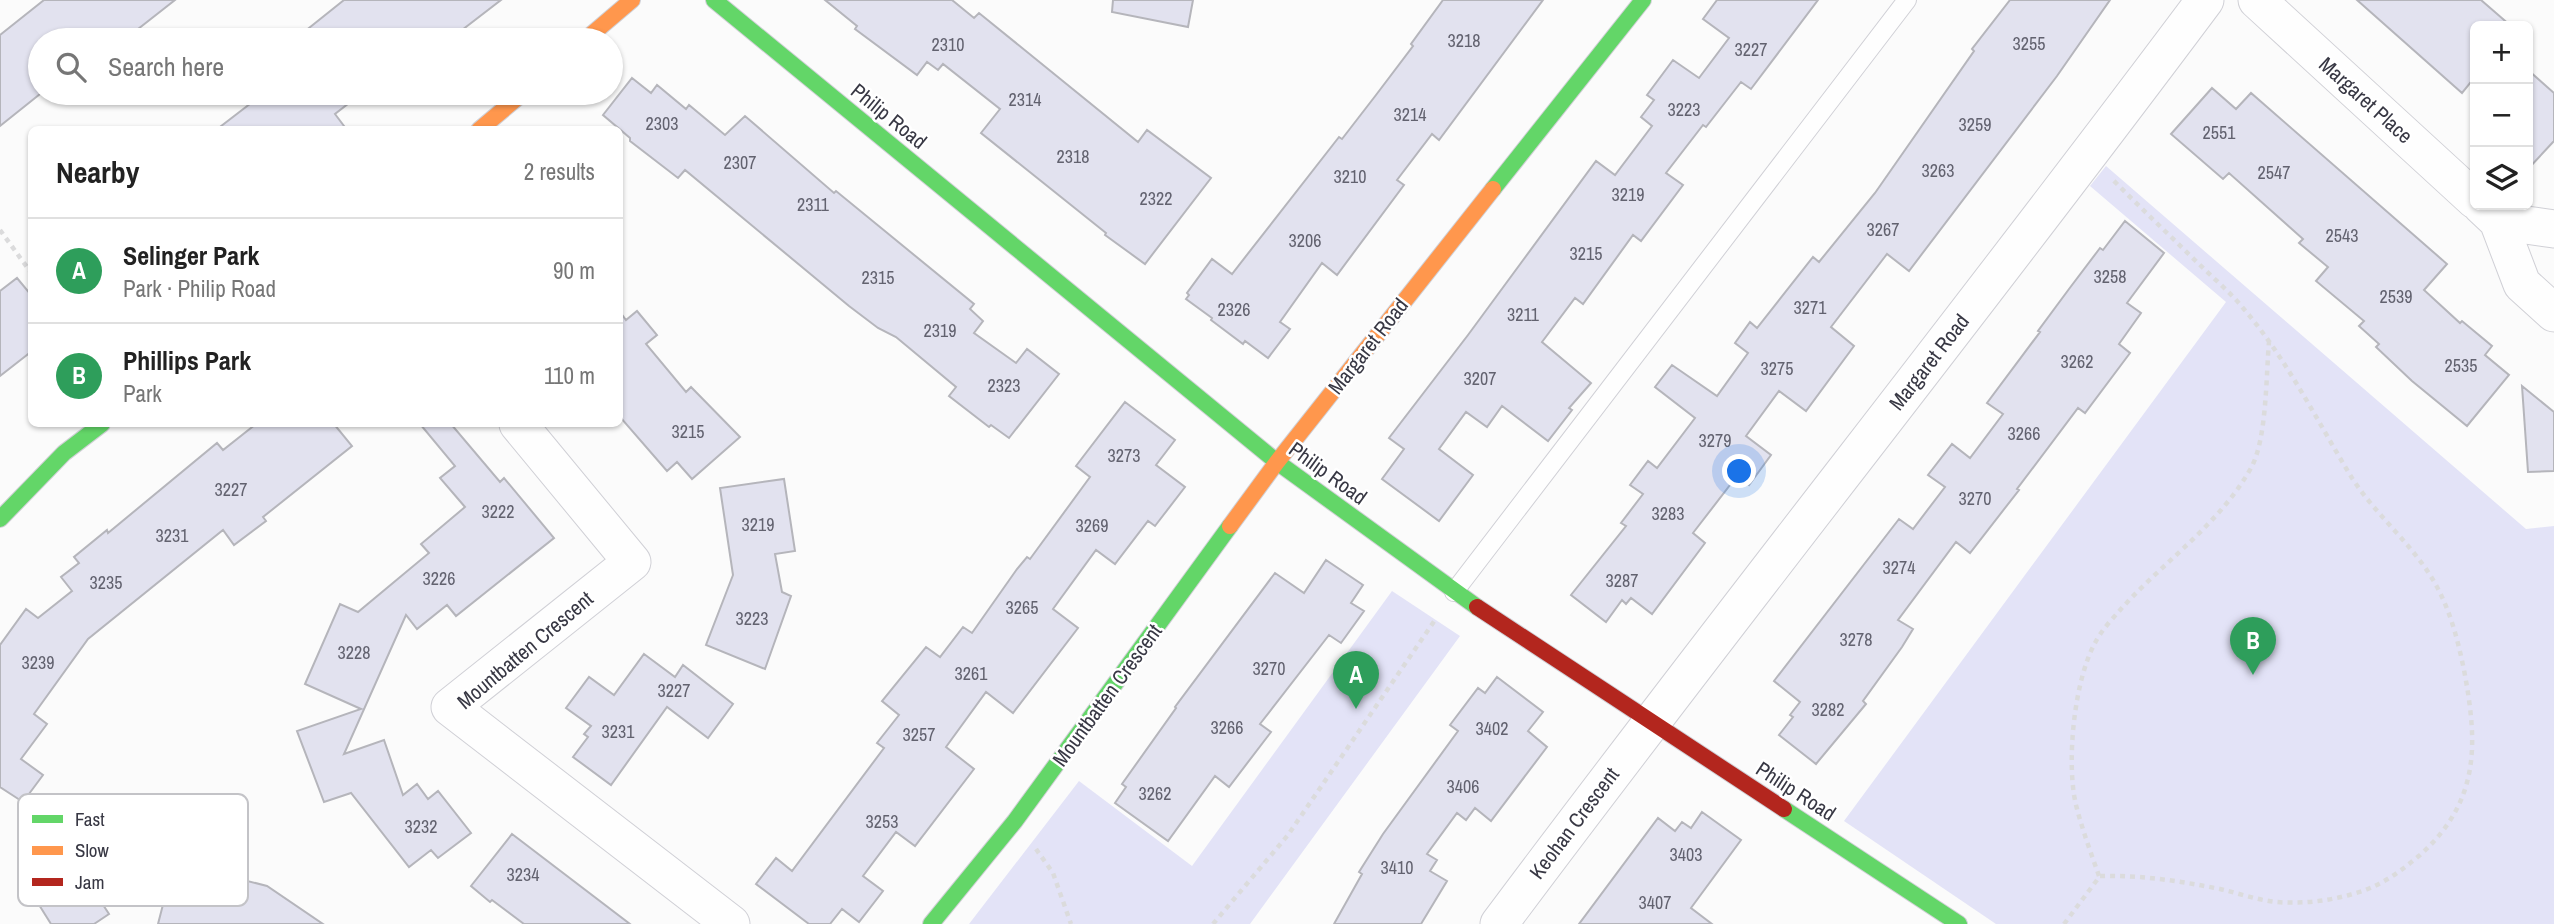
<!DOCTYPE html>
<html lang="en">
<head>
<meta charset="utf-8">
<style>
  :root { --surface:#fff; --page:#f6f6f6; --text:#222; --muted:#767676; --line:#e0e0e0; --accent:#b45309 }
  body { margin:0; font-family:"Archivo Narrow",sans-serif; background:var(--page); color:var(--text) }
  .controls { position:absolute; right:21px; top:21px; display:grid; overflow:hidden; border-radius:10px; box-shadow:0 2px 5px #0004 }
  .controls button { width:63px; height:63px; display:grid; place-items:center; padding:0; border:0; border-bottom:2px solid var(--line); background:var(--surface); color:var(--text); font:35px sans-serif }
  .you { position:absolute; left:1740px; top:472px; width:24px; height:24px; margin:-18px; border:5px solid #fff; border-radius:50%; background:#1a73e8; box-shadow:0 0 0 10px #1a73e833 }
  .badge { display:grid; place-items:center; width:46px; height:46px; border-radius:50%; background:var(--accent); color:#fff; font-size:23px; font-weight:700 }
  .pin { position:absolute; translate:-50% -58px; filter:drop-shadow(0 2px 4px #0008) }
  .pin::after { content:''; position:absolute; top:37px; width:24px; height:21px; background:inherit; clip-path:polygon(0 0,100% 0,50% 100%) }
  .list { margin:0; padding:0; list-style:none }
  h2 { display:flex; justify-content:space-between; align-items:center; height:91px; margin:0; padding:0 28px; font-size:30px }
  h2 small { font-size:23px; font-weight:400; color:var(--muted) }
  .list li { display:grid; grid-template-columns:46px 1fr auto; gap:21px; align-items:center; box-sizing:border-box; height:105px; padding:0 28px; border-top:2px solid var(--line) }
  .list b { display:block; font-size:26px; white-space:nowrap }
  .list p { margin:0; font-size:23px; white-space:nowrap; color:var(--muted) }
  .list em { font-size:23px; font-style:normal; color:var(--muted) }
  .icon { flex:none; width:38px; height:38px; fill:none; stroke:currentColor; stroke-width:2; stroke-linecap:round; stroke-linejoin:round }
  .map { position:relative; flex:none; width:2554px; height:924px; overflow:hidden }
  .search { position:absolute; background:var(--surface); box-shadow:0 2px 5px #0004; left:28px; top:28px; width:595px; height:77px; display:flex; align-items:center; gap:18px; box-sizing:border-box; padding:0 24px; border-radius:38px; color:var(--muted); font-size:26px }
  .panel { position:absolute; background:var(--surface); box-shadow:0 2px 5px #0004; left:28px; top:126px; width:595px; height:301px; border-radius:10px }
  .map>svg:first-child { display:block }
  .green { fill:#e3e3f7 }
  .building { fill:#e2e2ef; stroke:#b5b5bb; stroke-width:2 }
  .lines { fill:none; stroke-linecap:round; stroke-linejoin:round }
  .lane-casing { stroke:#d0d0d6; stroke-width:20 }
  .street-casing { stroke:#d0d0d6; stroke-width:39 }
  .fast-casing { stroke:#d0d0d6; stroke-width:18 }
  .slow-casing { stroke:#d0d0d6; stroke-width:18 }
  .jam-casing { stroke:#d0d0d6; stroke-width:18 }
  .path { stroke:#dbdbdc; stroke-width:4.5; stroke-dasharray:5 5; stroke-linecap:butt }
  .lane { stroke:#fefefe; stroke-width:18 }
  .street { stroke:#fefefe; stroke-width:37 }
  .fast { stroke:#63d668; stroke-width:16 }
  .slow { stroke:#ff974d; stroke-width:16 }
  .jam { stroke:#b3261e; stroke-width:16 }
  .labels { text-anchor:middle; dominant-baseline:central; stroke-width:5; stroke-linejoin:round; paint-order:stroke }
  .number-label { font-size:18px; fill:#62626f }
  .street-label { font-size:21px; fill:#383844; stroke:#fff }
  .key { fill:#fff; stroke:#c3c3c7; stroke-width:2 }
  .key-label { font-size:19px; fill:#383844 }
</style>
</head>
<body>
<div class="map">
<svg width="2554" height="924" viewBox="0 0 2554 924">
  <rect width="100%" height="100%" fill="#fbfbfb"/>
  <path class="green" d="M2106 166 2526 529 2554 526V924H1996L1844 821 2226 302 2090 186Z
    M1392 591 1460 636 1250 924H969L1079 781 1192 866Z"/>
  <path class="building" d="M44 0H175L124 40H40V94L0 126V35Z
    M344 0H501L449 40H294Z
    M825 0H952L974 18 979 13 1138 142 1147 130 1211 178 1145 264 1105 235 1106 233 981 133 1000 109 943 64 938 70 927 62 917 75 855 29 857 26Z
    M1113 0H1193L1188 27 1112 12Z
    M1443 0H1543L1439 140 1432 134 1397 180 1404 185 1337 275 1322 263 1280 322 1290 329 1268 358 1245 341 1243 344 1211 320 1212 318 1186 299 1189 295 1187 293 1212 259 1232 274 1339 137 1342 139 1376 95 1413 46 1411 44Z
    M1717 0H1818L1751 89 1741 82 1706 127 1703 125 1666 173 1683 185 1641 241 1633 235 1583 304 1575 298 1542 342 1591 383 1569 408 1572 410 1548 441 1502 406 1487 427 1466 412 1439 449 1473 475 1439 521 1382 479 1404 449 1389 438 1468 335 1596 161 1615 175 1652 126 1641 117 1654 100 1647 95 1673 60 1699 78 1729 38 1703 19Z
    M2010 0H2110L2057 76 1909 271 1887 254 1831 327 1854 346 1806 411 1779 391 1746 436 1771 455 1749 485 1737 476 1693 533 1705 543 1652 614 1631 598 1626 604 1622 600 1606 622 1571 595 1626 526 1621 523 1643 494 1630 485 1648 461 1657 468 1695 418 1655 387 1672 365 1717 396 1748 353 1735 343 1750 322 1757 328 1813 257 1819 262 1875 193 1974 51 1972 49Z
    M2357 0H2481L2511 26H2475V77L2462 93Z
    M2528 70 2554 93V141L2528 169Z
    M632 78 651 93 657 85 686 109 689 105 725 135 745 116 834 193 836 191 974 304 970 309 983 321 974 333 1016 363 1027 349 1059 374 1009 438 991 425 989 427 949 396 956 387 896 337 878 328 849 306 685 170 678 178 630 141V138L603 115Z
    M2212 88 2236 109 2251 93 2447 264 2424 290 2460 323 2462 321 2492 346 2485 355 2509 375 2467 426 2412 381 2376 347 2379 344 2359 326 2364 321 2316 281 2328 267 2299 243 2303 239 2229 173 2223 179 2171 134Z
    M264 93H362L335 114 347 130H216Z
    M2125 221 2164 253 2127 303 2141 313 2119 344 2130 353 2085 413 2078 408 2017 489 2019 490 1970 553 1956 542 1898 620 1913 629 1902 647 1863 701 1866 704 1816 764 1779 735 1793 717 1790 715 1800 702 1774 681 1899 519 1913 529 1945 487 1928 475 1952 444 1970 458 2003 414 1987 403 2040 332 2038 331 2069 289 2100 248 2103 250Z
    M17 278 32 296V351L0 376V291Z
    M637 311 657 335 646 344 686 392 691 387 740 437 692 479 677 462 667 471 620 417V312L626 320Z
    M2522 386 2554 412V471L2528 472Z
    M1125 402 1175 440 1156 465 1185 487 1155 526 1148 521 1115 564 1096 550 1053 609 1078 628 1013 713 986 692 946 747 974 769 915 846 896 832 863 876 883 891 859 922 842 909 830 924H809L756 884 776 858 792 871 884 748 877 743 899 715 882 701 926 647 940 657 963 627 972 633 1017 569 1027 557 1030 559 1090 477 1076 466Z
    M256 424H334L352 446 263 517 266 521 234 545 223 530 88 639 34 714 47 724 21 759 43 775 23 802 0 787V645L26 609 38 618 72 591 61 577 79 563 74 557 107 530 108 533 217 443 223 450Z
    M420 424H451L500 482 504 478 554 538 456 616 447 605 417 629 406 615 344 754 384 740 403 795 417 784 428 799 438 791 471 833 438 858 431 850 409 867 351 793 324 802 297 731 361 709 305 684 340 604 358 612 429 553 421 544 465 507 440 478 455 466Z
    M784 479 795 551 775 554 782 592 791 596 765 669 706 645 733 575 720 488Z
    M1326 560 1363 585 1351 603 1364 611 1341 643 1329 635 1260 724 1271 732 1229 787 1215 776 1168 841 1115 803 1126 787 1122 784 1176 708 1175 707 1275 573 1304 593Z
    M644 654 675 677 683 665 733 704 708 738 667 707 611 785 573 757 588 737 584 734 591 726 566 708 589 677 614 695Z
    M1497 677 1543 712 1528 731 1547 747 1491 821 1475 808 1466 820 1457 813 1427 854 1437 860 1430 871 1447 881 1421 924H1334L1362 874 1359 872 1383 834 1458 731 1450 725 1478 688 1485 693Z
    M1702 812 1741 840 1691 908 1712 924H1579L1658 818 1675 831 1682 822 1691 828Z
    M113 834 135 868 96 894 109 914 94 924H51L31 892 35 889 30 882 69 855 73 860Z
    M512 834 630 924H524L492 900 490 902 471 886Z
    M174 862 267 886 323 924H158Z"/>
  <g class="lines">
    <g class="lane-casing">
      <path id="lane" d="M1454 592 1907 0"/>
    </g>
    <g class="street-casing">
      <path id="street" d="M2257 0 2475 200
        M2481 205 2498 221 2522 284 2554 313
        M2498 221 2554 229
        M518 424 632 562 450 707 731 924
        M1499 924C1731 613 1973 311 2205 0"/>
    </g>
    <g class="fast-casing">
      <path id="fast" d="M714 0 1277 462 1477 607
        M1493 189 1643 0
        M0 519 64 453 102 424
        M1784 809 1959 924
        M931 924 1015 821 1230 526"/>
    </g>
    <g class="slow-casing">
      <path id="slow" d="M585 40 632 0
        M479 130 523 93
        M1230 526 1277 462 1493 189"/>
    </g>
    <g class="jam-casing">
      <path id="jam" d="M1477 607 1784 809"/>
    </g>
    <path class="path" d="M0 230 32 274
      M1036 849 1053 873 1071 924
      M2099 876C2091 853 2082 829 2076 805 2066 763 2074 681 2095 643 2101 631 2112 619 2121 609 2163 562 2219 525 2251 468 2267 439 2266 375 2269 342
      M2100 876C2141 875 2180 881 2220 889 2238 893 2257 900 2276 902 2303 904 2330 901 2356 893 2381 886 2401 871 2420 855 2480 801 2478 744 2464 670 2458 641 2451 613 2437 587 2416 547 2377 517 2352 478 2317 421 2287 359 2243 308 2230 292 2213 278 2198 263 2169 235 2140 207 2111 178
      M1213 924 1288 835 1435 620
      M2064 924 2100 876"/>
    <use href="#lane" class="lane"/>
    <use href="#street" class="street"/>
    <use href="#fast" class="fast"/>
    <use href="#slow" class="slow"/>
    <use href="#jam" class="jam"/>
  </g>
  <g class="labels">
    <g class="number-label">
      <text x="1464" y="40">3218</text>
      <text x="2029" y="43">3255</text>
      <text x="948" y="44">2310</text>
      <text x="1751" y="49">3227</text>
      <text x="1025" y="99">2314</text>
      <text x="1684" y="109">3223</text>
      <text x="1410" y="114">3214</text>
      <text x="662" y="123">2303</text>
      <text x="1975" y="124">3259</text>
      <text x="2219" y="132">2551</text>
      <text x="1073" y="156">2318</text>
      <text x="740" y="162">2307</text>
      <text x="1938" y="170">3263</text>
      <text x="2274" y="172">2547</text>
      <text x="1350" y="176">3210</text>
      <text x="1628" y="194">3219</text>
      <text x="1156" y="198">2322</text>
      <text x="813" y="204">2311</text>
      <text x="1883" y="229">3267</text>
      <text x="2342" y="235">2543</text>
      <text x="1305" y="240">3206</text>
      <text x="1586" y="253">3215</text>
      <text x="2110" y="276">3258</text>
      <text x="878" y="277">2315</text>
      <text x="2396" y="296">2539</text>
      <text x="1810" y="307">3271</text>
      <text x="1234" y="309">2326</text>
      <text x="1523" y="314">3211</text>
      <text x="940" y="330">2319</text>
      <text x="2077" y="361">3262</text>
      <text x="2461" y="365">2535</text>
      <text x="1777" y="368">3275</text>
      <text x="1480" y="378">3207</text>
      <text x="1004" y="385">2323</text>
      <text x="688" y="431">3215</text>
      <text x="2024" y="433">3266</text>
      <text x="1715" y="440">3279</text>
      <text x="1124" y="455">3273</text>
      <text x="231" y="489">3227</text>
      <text x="1975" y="498">3270</text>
      <text x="498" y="511">3222</text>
      <text x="1668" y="513">3283</text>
      <text x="758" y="524">3219</text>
      <text x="1092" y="525">3269</text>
      <text x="172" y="535">3231</text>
      <text x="1899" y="567">3274</text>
      <text x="439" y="578">3226</text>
      <text x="1622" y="580">3287</text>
      <text x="106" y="582">3235</text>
      <text x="1022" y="607">3265</text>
      <text x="752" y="618">3223</text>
      <text x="1856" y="639">3278</text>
      <text x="354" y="652">3228</text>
      <text x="38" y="662">3239</text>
      <text x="1269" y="668">3270</text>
      <text x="971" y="673">3261</text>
      <text x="674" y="690">3227</text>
      <text x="1828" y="709">3282</text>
      <text x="1227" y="727">3266</text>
      <text x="1492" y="728">3402</text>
      <text x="618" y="731">3231</text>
      <text x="919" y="734">3257</text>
      <text x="1463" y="786">3406</text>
      <text x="1155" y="793">3262</text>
      <text x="882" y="821">3253</text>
      <text x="421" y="826">3232</text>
      <text x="1686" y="854">3403</text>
      <text x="1397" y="867">3410</text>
      <text x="523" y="874">3234</text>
      <text x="1655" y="902">3407</text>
    </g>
    <g class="street-label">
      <text transform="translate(2366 100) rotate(42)">Margaret Place</text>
      <text transform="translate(889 116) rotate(39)">Philip Road</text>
      <text transform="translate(1368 346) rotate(-52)">Margaret Road</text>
      <text transform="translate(1929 362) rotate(-52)">Margaret Road</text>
      <text transform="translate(1328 473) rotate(36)">Philip Road</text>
      <text transform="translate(525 650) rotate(-40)">Mountbatten Crescent</text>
      <text transform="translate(1107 695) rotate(-54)">Mountbatten Crescent</text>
      <text transform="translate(1796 791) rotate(33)">Philip Road</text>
      <text transform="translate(1574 823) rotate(-53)">Keohan Crescent</text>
    </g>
  </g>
  <rect x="18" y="794" width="230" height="112" rx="10" class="key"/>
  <rect x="32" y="815" width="31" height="8" fill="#63d668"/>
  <rect x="32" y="846" width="31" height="9" fill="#ff974d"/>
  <rect x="32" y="878" width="31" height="8" fill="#b3261e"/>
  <g class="key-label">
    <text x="75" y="826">Fast</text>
    <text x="75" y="857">Slow</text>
    <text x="75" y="889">Jam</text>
  </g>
</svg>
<div class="controls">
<button>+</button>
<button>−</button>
<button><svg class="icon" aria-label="layers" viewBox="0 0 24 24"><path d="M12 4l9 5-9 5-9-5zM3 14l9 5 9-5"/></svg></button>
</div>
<div class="you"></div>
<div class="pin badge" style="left:1356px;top:709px;background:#2e9e5b">A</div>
<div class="pin badge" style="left:2253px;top:675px;background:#2e9e5b">B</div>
<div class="search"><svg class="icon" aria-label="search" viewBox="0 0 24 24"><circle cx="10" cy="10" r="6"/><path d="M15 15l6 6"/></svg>Search here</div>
<section class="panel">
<h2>Nearby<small>2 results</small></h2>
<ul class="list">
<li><span class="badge" style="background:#2e9e5b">A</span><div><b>Selinger Park</b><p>Park · Philip Road</p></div><em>90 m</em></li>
<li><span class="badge" style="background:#2e9e5b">B</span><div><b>Phillips Park</b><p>Park</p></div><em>110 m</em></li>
</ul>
</section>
</div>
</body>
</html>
